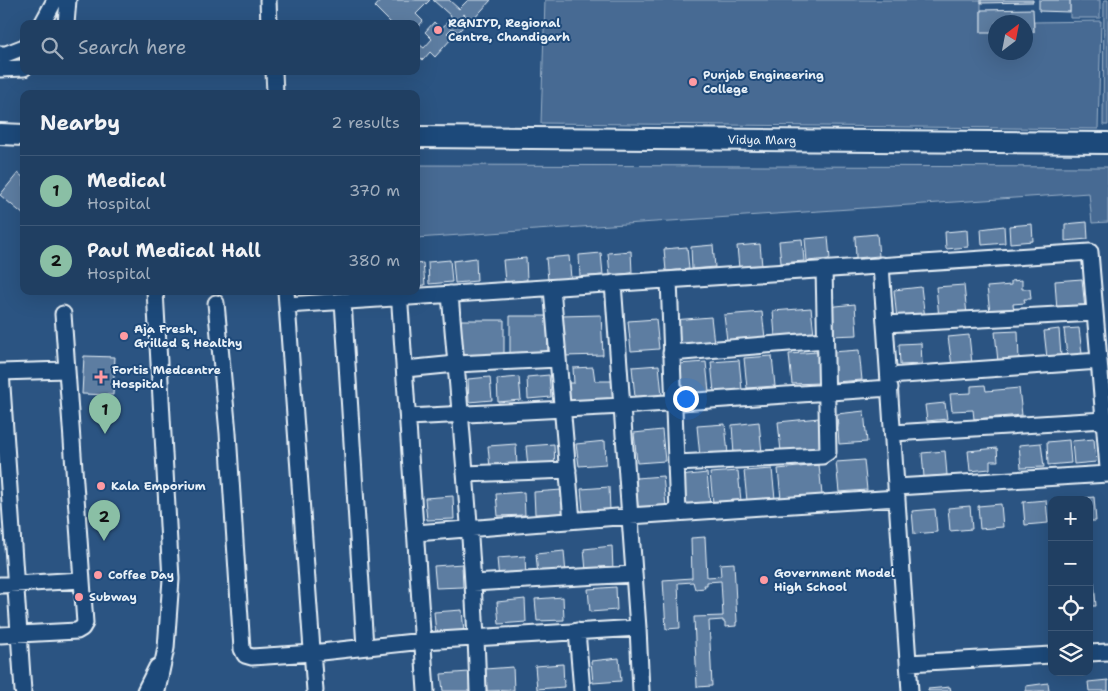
<!DOCTYPE html>
<html lang="en">
<head>
<meta charset="utf-8">
<style>
  :root { --surface:#203f62; --page:#2d4a6b; --text:#f1f3f6; --muted:#a2afbe; --line:#3d5877; --accent:#8abfa5 }
  body { margin:0; font-family:"Shantell Sans",sans-serif; background:var(--page); color:var(--text) }
  .controls { position:absolute; right:15px; bottom:15px; display:grid; overflow:hidden; border-radius:10px; box-shadow:0 5px 20px #0002 }
  .controls button { width:45px; height:45px; display:grid; place-items:center; padding:0; border:0; border-bottom:1px solid var(--line); background:var(--surface); color:var(--text); font:25px sans-serif }
  .compass { position:absolute; left:988px; top:15px; width:45px; height:45px; border-radius:50%; background:var(--surface); box-shadow:0 5px 20px #0002; rotate:32deg }
  .you { position:absolute; left:685px; top:398px; width:18px; height:18px; margin:-12px; border:4px solid #fff; border-radius:50%; background:#1a73e8; box-shadow:0 0 0 8px #1a73e833 }
  .badge { display:grid; place-items:center; width:32px; height:32px; border-radius:50%; background:var(--accent); color:#111; font-size:16px; font-weight:700 }
  .pin { position:absolute; translate:-50% -41px; filter:drop-shadow(0 1px 2px #0008) }
  .pin::after { content:''; position:absolute; top:26px; width:18px; height:15px; background:inherit; clip-path:polygon(0 0,100% 0,50% 100%) }
  .list { margin:0; padding:0; list-style:none }
  h2 { display:flex; justify-content:space-between; align-items:center; height:65px; margin:0; padding:0 20px; font-size:21px }
  h2 small { font-size:16px; font-weight:400; color:var(--muted) }
  .list li { display:grid; grid-template-columns:32px 1fr auto; gap:15px; align-items:center; box-sizing:border-box; height:70px; padding:0 20px; border-top:1px solid var(--line) }
  .list b { display:block; font-size:19px; white-space:nowrap }
  .list p { margin:0; font-size:16px; white-space:nowrap; color:var(--muted) }
  .list em { font-size:16px; font-style:normal; color:var(--muted) }
  .icon { flex:none; width:28px; height:28px; fill:none; stroke:currentColor; stroke-width:2; stroke-linecap:round; stroke-linejoin:round }
  .map { position:relative; flex:none; width:1108px; height:691px; overflow:hidden }
  .search { position:absolute; background:var(--surface); box-shadow:0 5px 20px #0002; left:20px; top:20px; width:400px; height:55px; display:flex; align-items:center; gap:12px; box-sizing:border-box; padding:0 18px; border-radius:10px; color:var(--muted); font-size:19px }
  .panel { position:absolute; background:var(--surface); box-shadow:0 5px 20px #0002; left:20px; top:90px; width:400px; height:205px; border-radius:10px }
  .map>svg:first-child { display:block }
  .green { fill:#476b93; stroke:#98aec6 }
  .building { fill:#5d7da1; stroke:#e8f1f8 }
  .lines { fill:none; stroke-linecap:round; stroke-linejoin:round }
  .minor-casing { stroke:#e8f1f8; stroke-width:19 }
  .major-casing { stroke:#e8f1f8; stroke-width:24 }
  .minor { stroke:#1f4a7a; stroke-width:15 }
  .major { stroke:#1f4a7a; stroke-width:20 }
  .poi-dot { fill:#ff9aa2; stroke:#1f4a7a; stroke-width:2 }
  .labels { text-anchor:middle; dominant-baseline:central; stroke-width:4; stroke-linejoin:round; paint-order:stroke }
  .poi-label { font-size:12px; font-weight:bold; fill:#e8f1f8; stroke:#1f4a7a; text-anchor:start }
  .street-label { font-size:12px; fill:#e8f1f8; stroke:#1f4a7a }
</style>
</head>
<body>
<div class="map">
<svg width="1108" height="691" viewBox="0 0 1108 691">
  <rect width="100%" height="100%" fill="#2b5482"/>
  <filter id="ink" filterUnits="userSpaceOnUse"><feTurbulence type="fractalNoise" baseFrequency=".02" numOctaves="2"/><feDisplacementMap in="SourceGraphic" scale="10" xChannelSelector="R" yChannelSelector="G"/><feConvolveMatrix kernelMatrix="1 2 1 2 8 2 1 2 1" color-interpolation-filters="sRGB"/></filter>
  <g filter="url(#ink)">
    <path class="green" d="M545 0H981V32L995 33 996 52H1026V33L1034 32V22L1101 21 1098 129 541 123Z
      M1070 0H1100V18H1070Z
      M1104 0H1108V125H1103Z
      M416 165 1108 167V222L1092 223 1089 193 416 238Z"/>
    <path class="building" d="M381 0H430L416 14 423 21 416 29V24H392L375 7Z
      M433 0H449L459 9 468 0H491L472 21 464 14 459 20 465 25 458 32 452 28 447 33 452 38 435 57 430 52 423 60 416 54V42L424 48 432 39 425 32 434 22 441 29 452 17Z
      M981 0H1033V2L981 3Z
      M1039 0H1070V12L1039 11Z
      M1033 9 1034 32 1026 33V22H996V33H981V10Z
      M18 173 24 178V215L0 195Z
      M1087 222 1088 239 1065 241V224Z
      M1032 224 1033 241 1010 243 1009 226Z
      M1004 226 1005 243 982 245 981 229Z
      M967 230 968 247 946 249 945 232Z
      M877 234 879 256 856 258 855 236Z
      M828 237 830 259 807 261 805 239Z
      M802 239 804 261 781 263 779 241Z
      M760 244 762 266 739 268 737 246Z
      M713 245 715 267 692 269 691 247Z
      M687 247 689 269 666 271 664 249Z
      M631 251 632 273 610 275 608 253Z
      M601 253 603 275 580 277 579 255Z
      M569 256 571 278 548 280 546 258Z
      M476 258 477 281 455 283 453 261Z
      M526 258 527 280 505 282 503 260Z
      M450 260 452 282 429 284 428 262Z
      M423 263 425 285 416 286V264Z
      M1082 279 1085 309 1057 311 1055 281Z
      M1022 280V289H1030L1031 299H1024L1025 303 1013 304 1014 311 990 313 987 287 1011 285V281Z
      M964 285 967 315 939 318 936 287Z
      M921 287 925 318 897 320 894 290Z
      M855 304 857 335 830 336 827 307Z
      M811 308 814 334 775 336 773 311Z
      M762 312 765 338 727 341 724 315Z
      M601 315 603 355 564 356 562 316Z
      M510 316H547L548 355H510Z
      M711 317 714 343 675 345 673 320Z
      M656 319 659 349 631 351 628 321Z
      M461 320H504V356H462Z
      M1079 328 1082 354 1067 356 1064 329Z
      M1059 329 1061 356 1047 358 1044 331Z
      M1018 331 1019 361 998 362 995 332Z
      M969 335 972 364 952 366 948 337Z
      M921 343 922 364 900 365 899 344Z
      M859 350 862 380 835 382 832 352Z
      M817 352 820 383 792 384 789 354Z
      M84 356 115 357 113 395 82 394Z
      M772 356 775 386 747 388 744 358Z
      M739 360 742 390 714 392 711 362Z
      M706 362 709 392 681 394 678 364Z
      M659 365 662 395 635 397 632 367Z
      M593 367 595 381H612L613 400 569 403 567 383H574L573 368Z
      M549 375 551 397 528 399 527 377Z
      M490 377 492 400 469 402 468 379Z
      M519 377 521 400 498 402 497 379Z
      M985 385 986 391 1019 388 1022 415 974 419 973 410 952 411 950 394 971 393V386Z
      M945 403 947 419 927 421 925 405Z
      M864 411 867 442 839 444 837 414Z
      M819 418 822 449 781 452 778 422Z
      M759 422 762 453 734 455 732 425Z
      M725 424 728 454 700 457 697 426Z
      M662 430 665 461 637 463 634 433Z
      M1094 439 1096 462 1074 464 1072 441Z
      M1069 440 1071 463 1048 465 1047 442Z
      M605 441 606 464 579 466 576 444Z
      M1041 443 1044 467 1021 468 1019 445Z
      M516 444 517 467 490 468 488 446Z
      M554 444 555 467 528 468 526 446Z
      M997 448 998 461H990V469L970 471 968 451Z
      M945 451 947 475 924 477 922 453Z
      M864 460 867 490 839 492 836 462Z
      M819 465 822 495 781 499 778 469Z
      M772 469 775 499 747 501 744 471Z
      M738 471 741 501 713 503 710 473Z
      M707 473 710 504 682 506 680 476Z
      M663 476 666 506 638 508 636 478Z
      M609 487 610 510 583 511 581 489Z
      M562 490 563 513 535 514 534 492Z
      M524 492 525 515 498 516 496 494Z
      M453 496 454 519 427 520 425 498Z
      M1094 497 1096 521H1089V500L1071 499Z
      M1046 500 1048 523 1025 525 1023 502Z
      M1001 504 1003 527 980 529 978 506Z
      M970 506 972 529 950 531 948 508Z
      M935 509 937 532 914 534 912 511Z
      M705 537 707 577 721 576 720 564 734 563 737 622H736V626L725 627V622H723V620L709 621 712 686 697 687 694 617 723 616 721 581 707 582V585H704L705 588 695 589 693 582 678 583 680 628 666 629 663 580 692 578 691 538Z
      M612 546 613 570 586 571 584 549Z
      M564 551 566 574 538 576 536 554Z
      M525 556 526 579 499 580 497 558Z
      M462 564 463 587 436 588 434 566Z
      M1094 582 1096 606H1089V583Z
      M616 587 617 610 590 612 588 589Z
      M563 597 564 620 537 621 535 599Z
      M525 599 526 622 499 624 497 602Z
      M462 610 464 633 436 634 434 612Z
      M619 658 621 681 593 683 591 661Z
      M563 664 564 687 537 689 535 666Z
      M513 667 514 690 487 691 485 669Z
      M469 672 470 691H443L441 674Z
      M1108 680V691H1089L1088 682Z
      M1048 683 1049 691H1026V686Z
      M950 687 951 691H928V689Z"/>
    <g class="lines">
      <g class="minor-casing">
        <path id="minor" d="M268 0 269 24
          M42 24 55 0
          M66 24 68 0
          M0 54H6L24 47
          M0 69 24 68
          M274 71 275 94
          M881 265 910 691
          M669 280 678 513
          M613 283 638 628 641 691
          M552 288 572 521
          M155 291 171 579 166 648 157 691
          M286 291 315 691
          M399 291 426 691
          M450 294C461 426 474 558 478 691
          M343 301 365 647
          M216 303 228 433 242 649 245 655 252 657 312 653 423 641 638 628
          M287 305 1090 252 1108 468
          M885 324 1095 313
          M671 353 825 340
          M405 369 456 364 558 359
          M0 372 66 370
          M1 372 23 691
          M889 376 1099 361
          M408 417 622 406 890 388
          M893 433 1104 420
          M676 463 822 456 828 452 824 269
          M465 474 568 470
          M896 487 1108 474
          M416 533 630 516 897 498
          M473 583 634 574
          M0 585 81 580
          M577 631 582 691
          M0 635 77 631 82 628 85 623 63 314
          M1089 653 1108 652
          M908 663 1052 655
          M145 691 157 667"/>
      </g>
      <g class="major-casing">
        <g id="major">
          <path d="M0 134 24 135"/>
          <path id="s1" d="M416 137 1108 143"/>
        </g>
      </g>
      <use href="#minor" class="minor"/>
      <use href="#major" class="major"/>
    </g>
  </g>
  <g class="poi-dot">
    <circle cx="438" cy="30" r="5"/>
    <circle cx="693" cy="82" r="5"/>
    <circle cx="124" cy="336" r="5"/>
    <path d="M98.5 369.5h5v5h5v5h-5v5h-5v-5h-5v-5h5z"/>
    <circle cx="101" cy="486" r="5"/>
    <circle cx="98" cy="575" r="5"/>
    <circle cx="764" cy="580" r="5"/>
    <circle cx="79" cy="597" r="5"/>
  </g>
  <g class="labels">
    <g class="poi-label">
      <text x="448" y="23">RGNIYD, Regional<tspan x="448" dy="14">Centre, Chandigarh</tspan></text>
      <text x="703" y="75">Punjab Engineering<tspan x="703" dy="14">College</tspan></text>
      <text x="134" y="329">Aja Fresh,<tspan x="134" dy="14">Grilled &amp; Healthy</tspan></text>
      <text x="112" y="370">Fortis Medcentre<tspan x="112" dy="14">Hospital</tspan></text>
      <text x="111" y="486">Kala Emporium</text>
      <text x="774" y="573">Government Model<tspan x="774" dy="14">High School</tspan></text>
      <text x="108" y="575">Coffee Day</text>
      <text x="89" y="597">Subway</text>
    </g>
    <g class="street-label">
      <text stroke="none"><textPath href="#s1" startOffset="346">Vidya Marg</textPath></text>
    </g>
  </g>
</svg>
<div class="controls">
<button>+</button>
<button>−</button>
<button><svg class="icon" aria-label="locate" viewBox="0 0 24 24"><circle cx="12" cy="12" r="6"/><path d="M12 2v4M12 18v4M2 12h4M18 12h4"/></svg></button>
<button><svg class="icon" aria-label="layers" viewBox="0 0 24 24"><path d="M12 4l9 5-9 5-9-5zM3 14l9 5 9-5"/></svg></button>
</div>
<svg class="compass" viewBox="-18 -18 36 36"><path d="M0-13l5 13h-10z" fill="#e53935"/><path d="M0 13l5-13h-10z" fill="#a2afbe"/></svg>
<div class="you"></div>
<div class="pin badge" style="left:105px;top:434px">1</div>
<div class="pin badge" style="left:104px;top:541px">2</div>
<div class="search"><svg class="icon" aria-label="search" viewBox="0 0 24 24"><circle cx="10" cy="10" r="6"/><path d="M15 15l6 6"/></svg>Search here</div>
<section class="panel">
<h2>Nearby<small>2 results</small></h2>
<ul class="list">
<li><span class="badge">1</span><div><b>Medical</b><p>Hospital</p></div><em>370 m</em></li>
<li><span class="badge">2</span><div><b>Paul Medical Hall</b><p>Hospital</p></div><em>380 m</em></li>
</ul>
</section>
</div>
</body>
</html>
